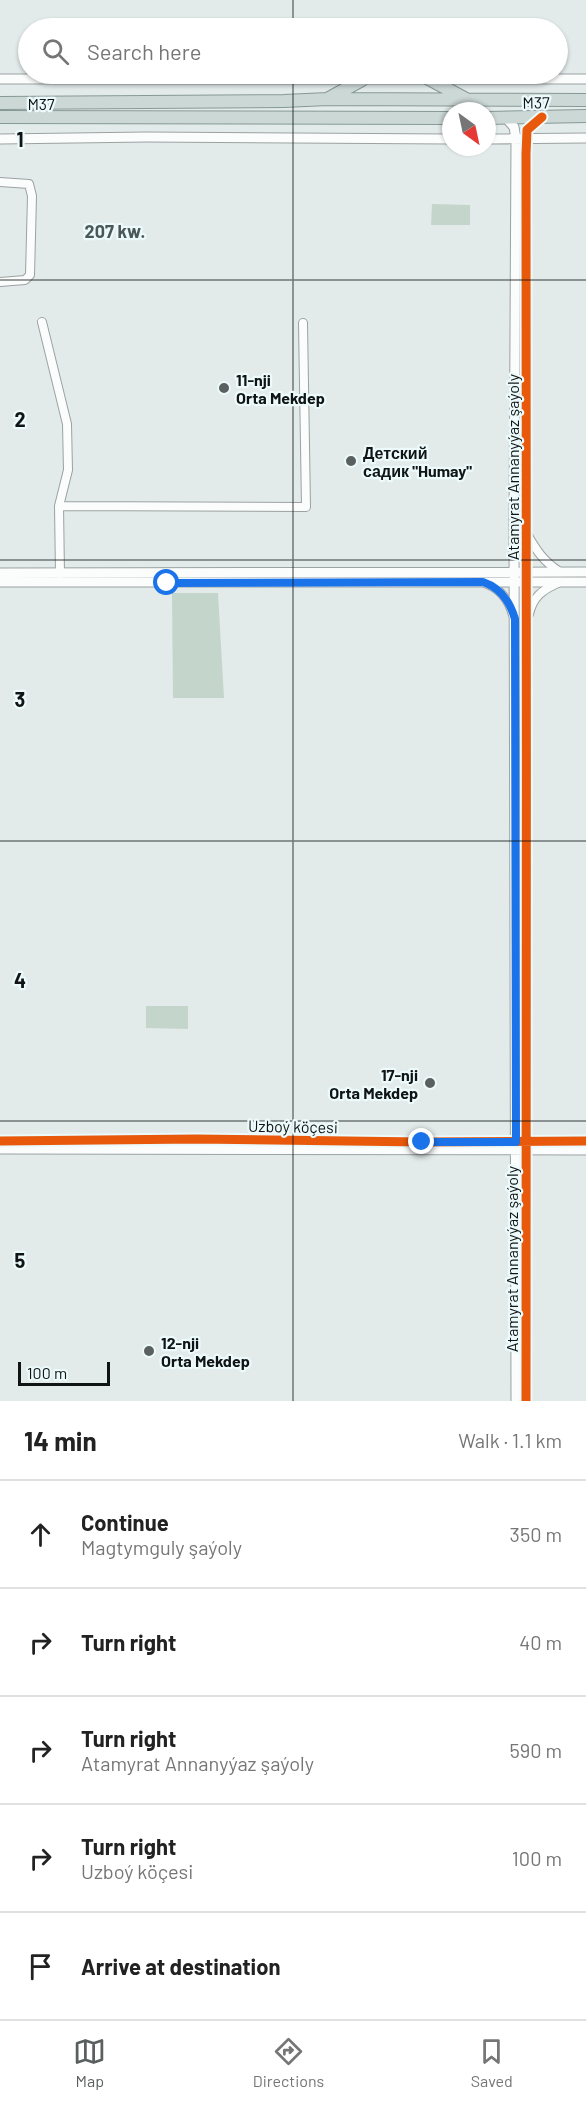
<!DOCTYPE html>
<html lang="en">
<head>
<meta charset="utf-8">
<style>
  :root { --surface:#fff; --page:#f2f2f2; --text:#222; --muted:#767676; --line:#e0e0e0; --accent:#5a5f5f }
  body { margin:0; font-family:Barlow,sans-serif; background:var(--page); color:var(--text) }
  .compass { position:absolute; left:442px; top:102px; width:54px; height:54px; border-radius:50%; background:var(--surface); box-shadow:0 2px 4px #0004; rotate:147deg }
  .scale { position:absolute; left:18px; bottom:15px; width:92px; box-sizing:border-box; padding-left:6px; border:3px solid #101414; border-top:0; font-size:16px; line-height:21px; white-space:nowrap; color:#101414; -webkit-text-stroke:4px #ecfafb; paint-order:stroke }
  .stop { position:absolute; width:18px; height:18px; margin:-14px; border:4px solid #1a73e8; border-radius:50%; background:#fff }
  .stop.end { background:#1a73e8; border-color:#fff; box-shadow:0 2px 6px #0008 }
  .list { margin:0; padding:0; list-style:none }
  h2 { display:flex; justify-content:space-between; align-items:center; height:78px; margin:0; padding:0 24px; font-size:26px }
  h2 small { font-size:20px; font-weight:400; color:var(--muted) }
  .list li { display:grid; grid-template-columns:39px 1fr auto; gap:18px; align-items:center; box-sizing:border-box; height:108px; padding:0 24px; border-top:2px solid var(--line) }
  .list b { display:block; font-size:22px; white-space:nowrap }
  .list p { margin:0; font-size:20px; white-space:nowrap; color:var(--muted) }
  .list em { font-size:20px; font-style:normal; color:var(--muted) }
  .icon { flex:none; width:33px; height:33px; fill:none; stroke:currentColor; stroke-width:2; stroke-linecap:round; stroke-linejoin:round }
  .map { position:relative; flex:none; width:586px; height:1401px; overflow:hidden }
  .search { position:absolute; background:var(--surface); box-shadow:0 2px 4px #0004; left:18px; right:18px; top:18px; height:66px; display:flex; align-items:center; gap:15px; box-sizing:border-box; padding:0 21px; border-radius:33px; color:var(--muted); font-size:22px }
  .sheet { height:618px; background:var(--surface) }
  nav { display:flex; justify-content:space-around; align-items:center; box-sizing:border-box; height:84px; border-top:2px solid var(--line); background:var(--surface); font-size:16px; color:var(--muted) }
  nav a { display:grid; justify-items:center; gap:3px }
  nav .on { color:var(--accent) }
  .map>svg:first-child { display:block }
  .green { fill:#c4d5cb }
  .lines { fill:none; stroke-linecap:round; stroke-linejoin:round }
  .minor-casing { stroke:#9ca2a2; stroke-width:10 }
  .tertiary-casing { stroke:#9ca2a2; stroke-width:11 }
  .trunk-casing { stroke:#879996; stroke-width:14 }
  .minor { stroke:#fbfcfc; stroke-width:8 }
  .tertiary { stroke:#fbfcfc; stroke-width:9 }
  .trunk { stroke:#ccd8d6; stroke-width:12 }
  .cycleway-casing { stroke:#ecfafb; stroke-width:13 }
  .cycleway { stroke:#e8590c; stroke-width:9 }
  .route { stroke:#1a73e8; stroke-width:8 }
  .grid { fill:none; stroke:#101414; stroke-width:1.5; stroke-opacity:0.55 }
  .poi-dot { fill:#5a5f5f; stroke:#ecfafb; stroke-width:2 }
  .labels { text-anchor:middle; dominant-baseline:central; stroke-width:4.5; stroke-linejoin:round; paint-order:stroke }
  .street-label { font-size:16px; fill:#101414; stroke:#ecfafb }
  .poi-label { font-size:16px; font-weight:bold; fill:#101414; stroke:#ecfafb; text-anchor:start }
  .neighbourhood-label { font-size:18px; font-weight:bold; fill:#4c5858; stroke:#ecfafb }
  .grid-label { font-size:20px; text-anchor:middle; font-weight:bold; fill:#101414; stroke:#ecfafb; stroke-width:4.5; stroke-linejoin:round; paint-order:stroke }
</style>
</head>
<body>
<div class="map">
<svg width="586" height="1401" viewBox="0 0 586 1401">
  <rect width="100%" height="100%" fill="#e2eaea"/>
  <path class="green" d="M432 204 470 205V225H431Z
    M172 593H218L224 698H173Z
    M146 1006H188V1029L146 1028Z"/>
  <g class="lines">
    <g class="minor-casing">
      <path id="minor" d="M0 182 29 184 32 196 30 275 25 280 0 282
        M42 322 67 424 68 470 59 506 60 574
        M59 506 306 507 303 323
        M527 534C536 550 544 562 560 572
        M485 583C499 588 509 600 513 615
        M529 614C533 597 542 590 558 583"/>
    </g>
    <g class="tertiary-casing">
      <path id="tertiary" d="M0 79H586
        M506 118 514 127 516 139 514 525 516 1401
        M0 139 147 137 451 139
        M487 139 586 138
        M0 573 586 572
        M0 582H586
        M0 1141 197 1139 422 1142 586 1141
        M0 1149 586 1150
        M526 1401C525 985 528 570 526 154L527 130 542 117"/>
    </g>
    <g class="trunk-casing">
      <path id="trunk" d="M427 78 468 100
        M329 98 362 80
        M0 103 284 101 328 99 586 100
        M0 117 451 118
        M487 118 586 116"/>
    </g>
    <use href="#minor" class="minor"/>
    <use href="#tertiary" class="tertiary"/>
    <use href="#trunk" class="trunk"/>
    <g class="cycleway-casing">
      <path id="cycleway" d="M0 1141 197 1139 422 1142 586 1141
        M526 1401C525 985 528 570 526 154L527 130 542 117"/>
    </g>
    <use href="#cycleway" class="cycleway"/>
  </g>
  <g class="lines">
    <path class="route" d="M167 583 483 582C501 588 510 602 515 619L516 1142H422"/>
  </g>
  <path class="grid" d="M293 0V28M293 74V1401M0 280H586M0 560H586M0 841H586M0 1121H586"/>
  <g class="poi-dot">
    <circle cx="224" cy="388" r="6"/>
    <circle cx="351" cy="461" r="6"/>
    <circle cx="430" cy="1083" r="6"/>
    <circle cx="149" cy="1351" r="6"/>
  </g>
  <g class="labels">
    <g class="street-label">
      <text transform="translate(536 102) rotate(-1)">M37</text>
      <text x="41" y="103">M37</text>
      <text transform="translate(512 467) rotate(-90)">Atamyrat Annanyýaz şaýoly</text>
      <text transform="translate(293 1126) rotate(1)">Uzboý köçesi</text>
      <text transform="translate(511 1259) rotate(-90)">Atamyrat Annanyýaz şaýoly</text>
    </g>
    <g class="poi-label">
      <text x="236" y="379">11-nji<tspan x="236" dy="18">Orta Mekdep</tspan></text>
      <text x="363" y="452">Детский<tspan x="363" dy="18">садик "Humay"</tspan></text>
      <text x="418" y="1074" text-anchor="end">17-nji<tspan x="418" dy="18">Orta Mekdep</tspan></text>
      <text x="161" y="1342">12-nji<tspan x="161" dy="18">Orta Mekdep</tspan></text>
    </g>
    <g class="neighbourhood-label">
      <text x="115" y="231">207 kw.</text>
    </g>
  </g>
  <g class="grid-label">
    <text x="20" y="147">1</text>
    <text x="20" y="427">2</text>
    <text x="20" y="707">3</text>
    <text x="20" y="988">4</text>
    <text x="20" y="1268">5</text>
  </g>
</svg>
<svg class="compass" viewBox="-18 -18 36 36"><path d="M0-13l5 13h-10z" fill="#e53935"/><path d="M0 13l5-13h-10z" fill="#767676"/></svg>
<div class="scale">100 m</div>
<div class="stop" style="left:167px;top:583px"></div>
<div class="stop end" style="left:422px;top:1142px"></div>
<div class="search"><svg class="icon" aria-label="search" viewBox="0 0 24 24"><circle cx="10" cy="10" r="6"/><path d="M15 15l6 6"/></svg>Search here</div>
</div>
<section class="sheet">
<h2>14 min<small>Walk · 1.1 km</small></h2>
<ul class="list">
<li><svg class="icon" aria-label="ahead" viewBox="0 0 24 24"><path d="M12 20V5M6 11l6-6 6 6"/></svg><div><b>Continue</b><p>Magtymguly şaýoly</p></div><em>350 m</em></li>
<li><svg class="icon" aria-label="right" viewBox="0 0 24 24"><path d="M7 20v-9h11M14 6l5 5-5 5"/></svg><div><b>Turn right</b></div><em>40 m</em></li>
<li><svg class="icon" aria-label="right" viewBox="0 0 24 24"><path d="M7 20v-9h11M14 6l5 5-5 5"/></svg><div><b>Turn right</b><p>Atamyrat Annanyýaz şaýoly</p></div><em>590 m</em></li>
<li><svg class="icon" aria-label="right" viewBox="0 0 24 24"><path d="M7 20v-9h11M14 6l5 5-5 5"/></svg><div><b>Turn right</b><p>Uzboý köçesi</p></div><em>100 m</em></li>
<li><svg class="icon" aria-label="arrive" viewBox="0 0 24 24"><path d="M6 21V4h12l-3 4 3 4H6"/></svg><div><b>Arrive at destination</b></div></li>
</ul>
</section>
<nav>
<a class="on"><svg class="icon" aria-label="map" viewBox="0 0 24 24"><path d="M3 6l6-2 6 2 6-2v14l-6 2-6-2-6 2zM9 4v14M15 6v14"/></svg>Map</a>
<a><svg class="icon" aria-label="directions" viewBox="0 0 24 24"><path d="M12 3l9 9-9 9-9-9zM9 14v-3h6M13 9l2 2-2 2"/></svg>Directions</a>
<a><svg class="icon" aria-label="saved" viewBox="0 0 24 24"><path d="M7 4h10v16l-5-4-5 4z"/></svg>Saved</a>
</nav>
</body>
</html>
